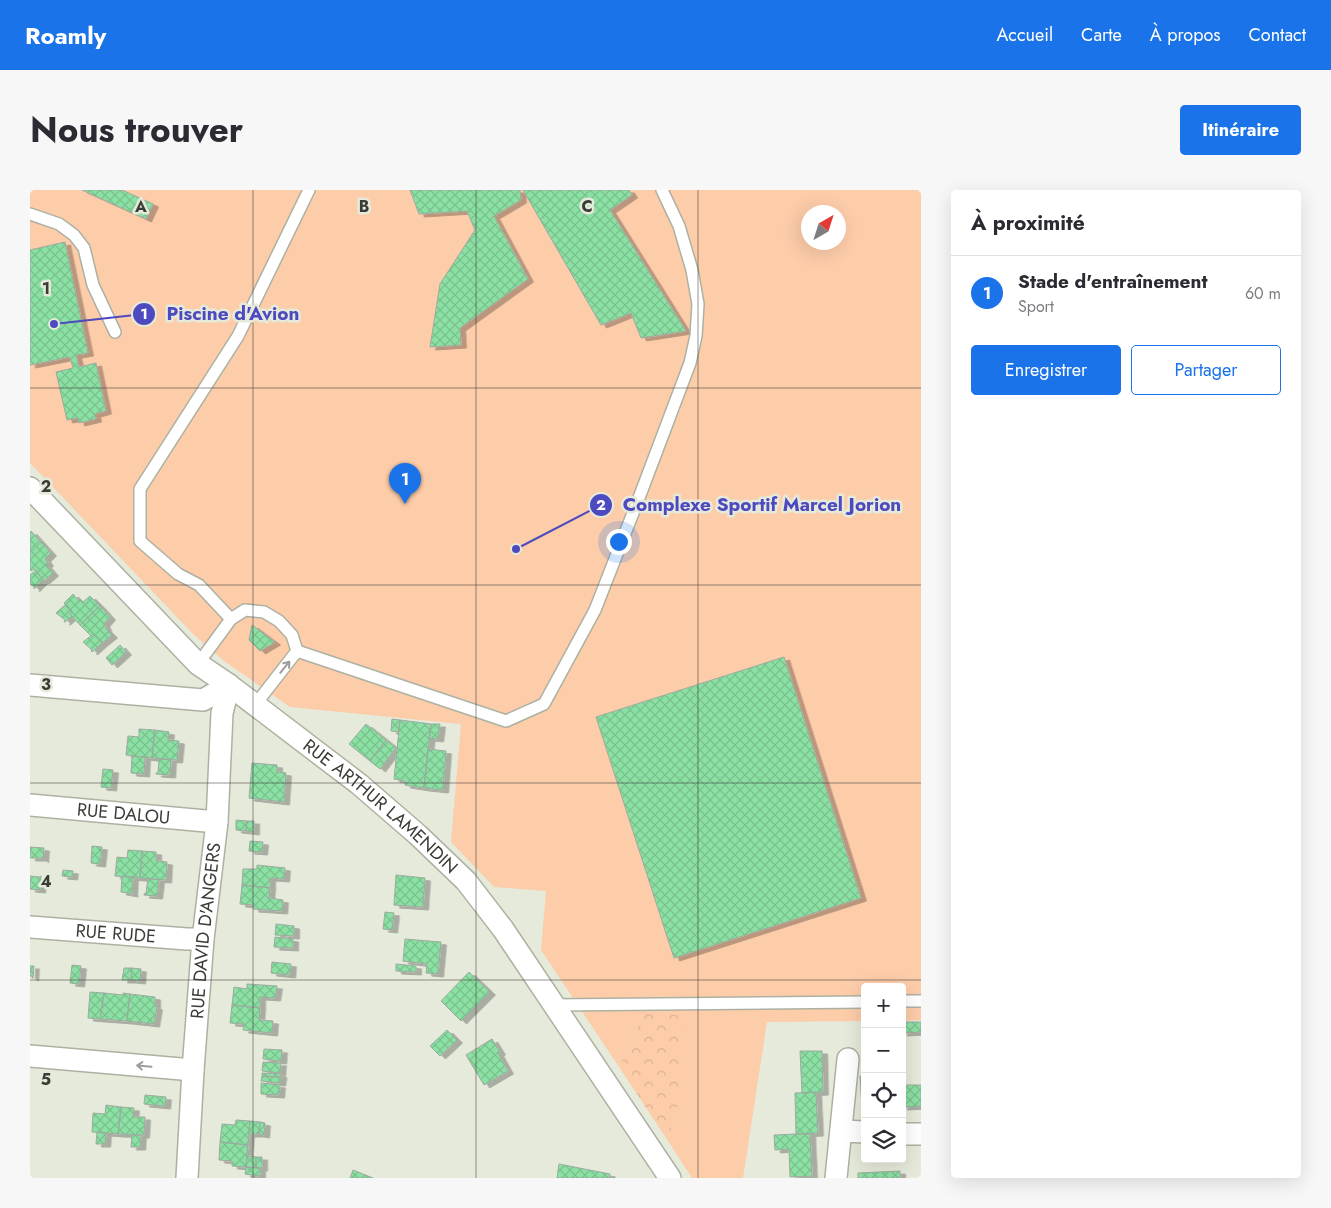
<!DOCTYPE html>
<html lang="fr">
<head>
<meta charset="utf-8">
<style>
  :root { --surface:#fff; --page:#f7f7f7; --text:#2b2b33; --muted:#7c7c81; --line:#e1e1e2; --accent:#1a73e8 }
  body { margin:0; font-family:Jost,sans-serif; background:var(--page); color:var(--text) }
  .controls { position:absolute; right:15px; bottom:15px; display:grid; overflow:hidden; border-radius:5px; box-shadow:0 5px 20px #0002 }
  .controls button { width:45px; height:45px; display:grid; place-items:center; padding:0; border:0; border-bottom:1px solid var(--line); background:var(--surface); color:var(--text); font:25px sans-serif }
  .compass { position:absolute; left:771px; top:15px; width:45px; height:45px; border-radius:50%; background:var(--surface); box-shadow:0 5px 20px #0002; rotate:39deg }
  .you { position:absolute; left:588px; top:351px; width:18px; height:18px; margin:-12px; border:4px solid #fff; border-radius:50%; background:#1a73e8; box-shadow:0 0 0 8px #1a73e833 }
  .badge { display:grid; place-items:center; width:32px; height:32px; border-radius:50%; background:var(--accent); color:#fff; font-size:16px; font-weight:700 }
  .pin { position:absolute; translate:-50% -41px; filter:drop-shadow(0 1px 2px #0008) }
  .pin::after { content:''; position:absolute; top:26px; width:18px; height:15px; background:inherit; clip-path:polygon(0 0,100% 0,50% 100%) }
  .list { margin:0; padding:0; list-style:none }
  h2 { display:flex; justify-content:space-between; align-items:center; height:65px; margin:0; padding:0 20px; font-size:21px }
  h2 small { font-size:16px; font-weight:400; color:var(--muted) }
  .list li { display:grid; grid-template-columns:32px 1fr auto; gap:15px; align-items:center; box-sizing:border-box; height:75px; padding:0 20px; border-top:1px solid var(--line) }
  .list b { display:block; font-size:19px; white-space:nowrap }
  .list p { margin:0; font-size:16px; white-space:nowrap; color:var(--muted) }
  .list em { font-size:16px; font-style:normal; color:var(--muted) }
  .actions { display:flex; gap:10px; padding:15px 20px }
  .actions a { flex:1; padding:11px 0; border:1px solid var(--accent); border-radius:5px; text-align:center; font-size:18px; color:var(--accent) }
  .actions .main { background:var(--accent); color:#fff }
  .icon { flex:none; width:28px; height:28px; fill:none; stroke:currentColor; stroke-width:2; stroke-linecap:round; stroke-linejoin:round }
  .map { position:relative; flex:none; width:891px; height:988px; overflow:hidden; border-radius:5px }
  header { display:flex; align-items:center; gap:30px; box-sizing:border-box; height:70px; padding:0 25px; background:var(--accent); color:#fff }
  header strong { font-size:24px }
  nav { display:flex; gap:28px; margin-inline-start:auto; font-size:18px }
  .intro { display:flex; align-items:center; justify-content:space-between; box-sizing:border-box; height:120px; padding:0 30px }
  h1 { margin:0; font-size:35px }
  .button { padding:12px 22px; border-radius:5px; background:var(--accent); color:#fff; font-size:18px; font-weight:700 }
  main { display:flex; gap:30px; padding:0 30px }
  aside { flex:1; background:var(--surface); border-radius:5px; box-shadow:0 5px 20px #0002 }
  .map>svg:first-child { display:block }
  .grass { fill:#fdcca9; fill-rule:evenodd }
  .forest { fill:url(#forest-crowns) }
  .building { fill:url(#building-cross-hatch); stroke:#9daaa0; filter:url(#shadow) }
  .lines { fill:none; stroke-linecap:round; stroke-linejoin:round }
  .service-casing { stroke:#adb1a2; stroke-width:14 }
  .minor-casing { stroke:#adb1a2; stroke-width:24 }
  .service { stroke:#fff; stroke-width:11 }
  .minor { stroke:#fff; stroke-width:21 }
  .oneway { stroke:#9c9e9a }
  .grid { fill:none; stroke:#3a3c36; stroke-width:1; stroke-opacity:0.55 }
  .labels { text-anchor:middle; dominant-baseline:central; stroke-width:5; stroke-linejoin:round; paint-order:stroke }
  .street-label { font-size:18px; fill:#3a3c36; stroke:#e6eada }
  .grid-label { font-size:16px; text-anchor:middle; font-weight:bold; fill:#3a3c36; stroke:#e6eada; stroke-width:5; stroke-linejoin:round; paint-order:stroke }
  .leader { fill:none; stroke:#4d4ac0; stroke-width:2 }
  .callout-dot { fill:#4d4ac0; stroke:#e6eada; stroke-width:2 }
  .mark-label { font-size:15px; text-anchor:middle; font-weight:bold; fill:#fff }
  .callout-label { font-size:19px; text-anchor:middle; font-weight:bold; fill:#4d4ac0; stroke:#e6eada; stroke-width:5; stroke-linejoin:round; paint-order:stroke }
</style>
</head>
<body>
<header>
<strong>Roamly</strong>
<nav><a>Accueil</a><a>Carte</a><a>À propos</a><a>Contact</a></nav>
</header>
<div class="intro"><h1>Nous trouver</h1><a class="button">Itinéraire</a></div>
<main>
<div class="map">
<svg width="891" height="988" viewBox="0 0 891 988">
  <defs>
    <pattern id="forest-crowns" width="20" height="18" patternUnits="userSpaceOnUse" patternTransform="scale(1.25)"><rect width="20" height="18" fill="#fdcca9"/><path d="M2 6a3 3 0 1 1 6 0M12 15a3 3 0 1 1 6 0" fill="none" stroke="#dab092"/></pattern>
    <pattern id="building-cross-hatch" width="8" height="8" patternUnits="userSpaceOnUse" patternTransform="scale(1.25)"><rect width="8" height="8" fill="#8be0a3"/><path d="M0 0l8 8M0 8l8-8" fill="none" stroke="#79c18d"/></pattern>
    <filter id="shadow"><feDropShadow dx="5.5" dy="3" stdDeviation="0" flood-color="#0004"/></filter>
  </defs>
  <rect width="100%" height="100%" fill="#e6eada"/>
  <path class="grass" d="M0 0H891V830L872 831V797H835V831L737 832 713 988H662L638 951 649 909 614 824 589 877 511 760 516 701 464 697 421 652 431 534 260 517 194 471 163 444 0 273ZM778 22H808V52H778Z"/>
  <path class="forest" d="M614 824 653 825 649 909 638 951 589 877Z"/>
  <path class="building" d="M52 0H92L123 14 116 29Z
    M380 0H490L491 10 464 26 498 89 430 138 431 155 400 157 410 94 445 40 437 21 389 24Z
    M493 0H599L602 5 580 20 656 141 611 148 601 123 571 135Z
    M35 52 58 163 46 165 49 177 66 173 76 221 65 224 66 229 49 233 48 228 37 230 26 182 43 178 40 167 0 175V60Z
    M1 341 11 352 0 363V343Z
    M11 352 21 363 15 369 18 373 16 375 23 383 14 391 4 379 1 381 0 380V363Z
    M6 380 13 390 4 399V397L0 393V385Z
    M43 404 49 411 50 409 53 412 60 406 70 416 50 435 40 424 42 421 34 413Z
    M36 414 42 421 40 424 42 426 35 432H34L35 430 26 423Z
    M70 416 80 427 74 434 76 437V439L82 445 72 453 63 444 61 446 50 435Z
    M222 435 245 452 230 461 219 450Z
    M63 444 72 453 62 462 61 461 62 460 53 452Z
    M90 455 96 462 82 475 76 468Z
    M754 467 831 708 644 768 566 527Z
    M362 529 370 530 369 542 361 541Z
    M370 530 401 534 394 598 375 595V591L364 589Z
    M336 534 356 550 340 571 319 554Z
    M401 534H410L408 549 399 548Z
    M109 539 125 540 122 568 96 565 98 546 109 547Z
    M125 540 139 542 138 550 149 551 147 570 122 568Z
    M356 550 366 558 350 579 340 571Z
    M398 559 416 561 413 600 394 598Z
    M102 566 115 567 114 584 101 583Z
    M129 569 141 570 140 585 126 584V583H128Z
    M222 573 247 575V582L256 583 254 612 219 608Z
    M73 579 83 580 81 598 71 597Z
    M206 630 217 631 216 641 206 640Z
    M217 631H224V642L216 641Z
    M220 651 233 652 232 662 219 661Z
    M62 656 72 657 70 674 61 673Z
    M0 657 14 658 13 670 12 668H0Z
    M98 660 112 661 110 688 85 686 87 667 97 668Z
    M112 661 126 662V671L137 672 136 690 110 688Z
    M227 675 255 678 254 689 240 688V698L212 695 213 679H227Z
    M33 680 43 681 42 687 32 686Z
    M366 685 395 688 393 717 364 715Z
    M0 686 9 687 11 686 10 700 0 699Z
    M92 686 103 687 102 702 103 704 91 702Z
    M118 688 129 690 127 706 114 705V704L116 703Z
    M212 695 240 698 239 708 253 710 252 721 223 719 224 715 210 714Z
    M355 722 364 723 362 740 353 739Z
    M246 734 264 736V746L245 745Z
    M245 747 263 749V758L244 757Z
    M375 749 411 752 408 784 396 783 397 774 373 771Z
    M242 772 261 774 260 785 241 783Z
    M366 774 386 776V782L366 781Z
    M42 775 51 776 49 794 40 793Z
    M0 776H4L3 788H2V786H0Z
    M94 778H102L101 790H92Z
    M102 778 111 779 110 791 101 790Z
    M439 782 460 802 431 831 411 811Z
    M217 794 247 796 245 808 230 807V818L202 815 204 797 217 799Z
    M60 802 74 803 70 829 58 828Z
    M74 803 93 805V803L100 804 97 831 70 829Z
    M100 804 125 807V816L127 817 124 834 97 831Z
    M202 815 230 818 229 830 243 831 242 843 213 840 214 834 200 833Z
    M872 832H891V842L872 843Z
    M417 840 427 850 410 866 400 856Z
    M462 849 470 862 468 863 478 881 454 895 436 865Z
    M234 859 252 860 251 871 233 869Z
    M770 861H792L793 902 772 903Z
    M233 872 251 873 250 883 232 881Z
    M232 883 251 884V887L232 886Z
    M232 886 251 887 250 893 231 891Z
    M830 886H835V918H832Z
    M231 893 250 895 249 905 231 904Z
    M872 895H891V916L872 917Z
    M786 902 788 943 766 944 765 903Z
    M115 905 136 907 135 916 114 914Z
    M76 915 91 917 88 944 62 942 63 923 75 924Z
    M91 917 104 918 103 927H115L114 945 88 944Z
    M206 930 220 931 218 955 190 952 192 934 205 935Z
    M220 931 230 932 229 944H219Z
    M230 932 235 933 234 945 229 944Z
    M67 942 76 943 75 954H66Z
    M766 944H780L782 986 760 987 759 959 745 960 744 945Z
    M102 945H111L110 957H101Z
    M190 952 218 955 216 977 202 976V971L189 970Z
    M217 966 226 967V978L216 977Z
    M226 967H232V978H226Z
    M529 974 580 984 579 988H527Z
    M216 977 230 978V986L215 984Z
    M323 980 343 988H320Z
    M870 981V988H828V983Z"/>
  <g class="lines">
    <g class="service-casing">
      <path id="service" d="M0 24 29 34 44 45 54 58 63 95 85 142
        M201 429 169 395 148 384 110 351V299L208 146 279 0
        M267 461 476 531 514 514 565 420 612 300 660 173 666 146 668 114 662 80 649 36 632 0
        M168 474 201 429 215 420 234 422 249 431 262 445 267 461 225 515
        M872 811H891
        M523 815 835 812"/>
    </g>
    <g class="minor-casing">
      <g id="minor">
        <path id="s1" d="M0 298 168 474 199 495 329 594 388 645 436 691 473 739 640 988"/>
        <path d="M0 495 173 510 199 495"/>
        <path id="s2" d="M0 615 187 632"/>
        <path id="s3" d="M0 737 157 749H173"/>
        <path d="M0 866 163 880"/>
        <path d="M811 941 835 942"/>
        <path d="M872 944H891"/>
        <path id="s4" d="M157 988 163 880 173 749 187 632 192 523 199 495"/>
        <path d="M806 988 818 869"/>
      </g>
    </g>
    <use href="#service" class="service"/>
    <use href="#minor" class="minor"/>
  </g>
  <defs><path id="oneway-shaft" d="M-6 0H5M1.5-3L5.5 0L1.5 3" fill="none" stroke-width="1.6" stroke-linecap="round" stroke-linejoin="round" transform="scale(1.25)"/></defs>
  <g class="oneway">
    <use href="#oneway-shaft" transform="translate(255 477) rotate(-51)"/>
    <use href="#oneway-shaft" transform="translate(114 876) rotate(-175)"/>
  </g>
  <path class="grid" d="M223 0V988M446 0V988M668 0V988M0 198H891M0 395H891M0 593H891M0 790H891"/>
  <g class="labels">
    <g class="street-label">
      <text stroke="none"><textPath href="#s1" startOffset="475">RUE ARTHUR LAMENDIN</textPath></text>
      <text stroke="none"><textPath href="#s2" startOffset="94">RUE DALOU</textPath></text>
      <text stroke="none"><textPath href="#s4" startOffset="248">RUE DAVID D'ANGERS</textPath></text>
      <text stroke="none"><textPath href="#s3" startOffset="86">RUE RUDE</textPath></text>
    </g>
  </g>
  <g class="grid-label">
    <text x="111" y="22">A</text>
    <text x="334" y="22">B</text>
    <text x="557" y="22">C</text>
    <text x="16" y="104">1</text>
    <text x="16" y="302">2</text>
    <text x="16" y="500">3</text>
    <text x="16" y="697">4</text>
    <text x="16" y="895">5</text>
  </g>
  <path class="leader" d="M24 134L114 124M486 359L571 315"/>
  <g class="callout-dot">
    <circle cx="24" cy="134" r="5"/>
    <circle cx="486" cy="359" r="5"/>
    <circle cx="114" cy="124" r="12"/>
    <circle cx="571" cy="315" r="12"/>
  </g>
  <g class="mark-label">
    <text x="114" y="129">1</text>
    <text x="571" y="320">2</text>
  </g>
  <g class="callout-label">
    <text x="203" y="130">Piscine d'Avion</text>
    <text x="732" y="321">Complexe Sportif Marcel Jorion</text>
  </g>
</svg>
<div class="controls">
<button>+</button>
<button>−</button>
<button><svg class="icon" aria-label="locate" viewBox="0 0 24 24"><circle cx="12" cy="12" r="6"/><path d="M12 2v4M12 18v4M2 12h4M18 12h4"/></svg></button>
<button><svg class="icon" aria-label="layers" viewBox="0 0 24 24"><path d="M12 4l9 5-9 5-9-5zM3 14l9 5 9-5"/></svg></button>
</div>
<svg class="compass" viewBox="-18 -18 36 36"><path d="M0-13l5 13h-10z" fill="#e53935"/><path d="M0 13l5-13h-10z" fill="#7c7c81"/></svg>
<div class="you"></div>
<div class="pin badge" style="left:375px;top:314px">1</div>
</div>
<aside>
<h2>À proximité<small></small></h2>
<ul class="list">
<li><span class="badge">1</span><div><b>Stade d'entraînement</b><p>Sport</p></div><em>60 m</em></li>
</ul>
<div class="actions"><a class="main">Enregistrer</a><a>Partager</a></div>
</aside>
</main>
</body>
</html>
